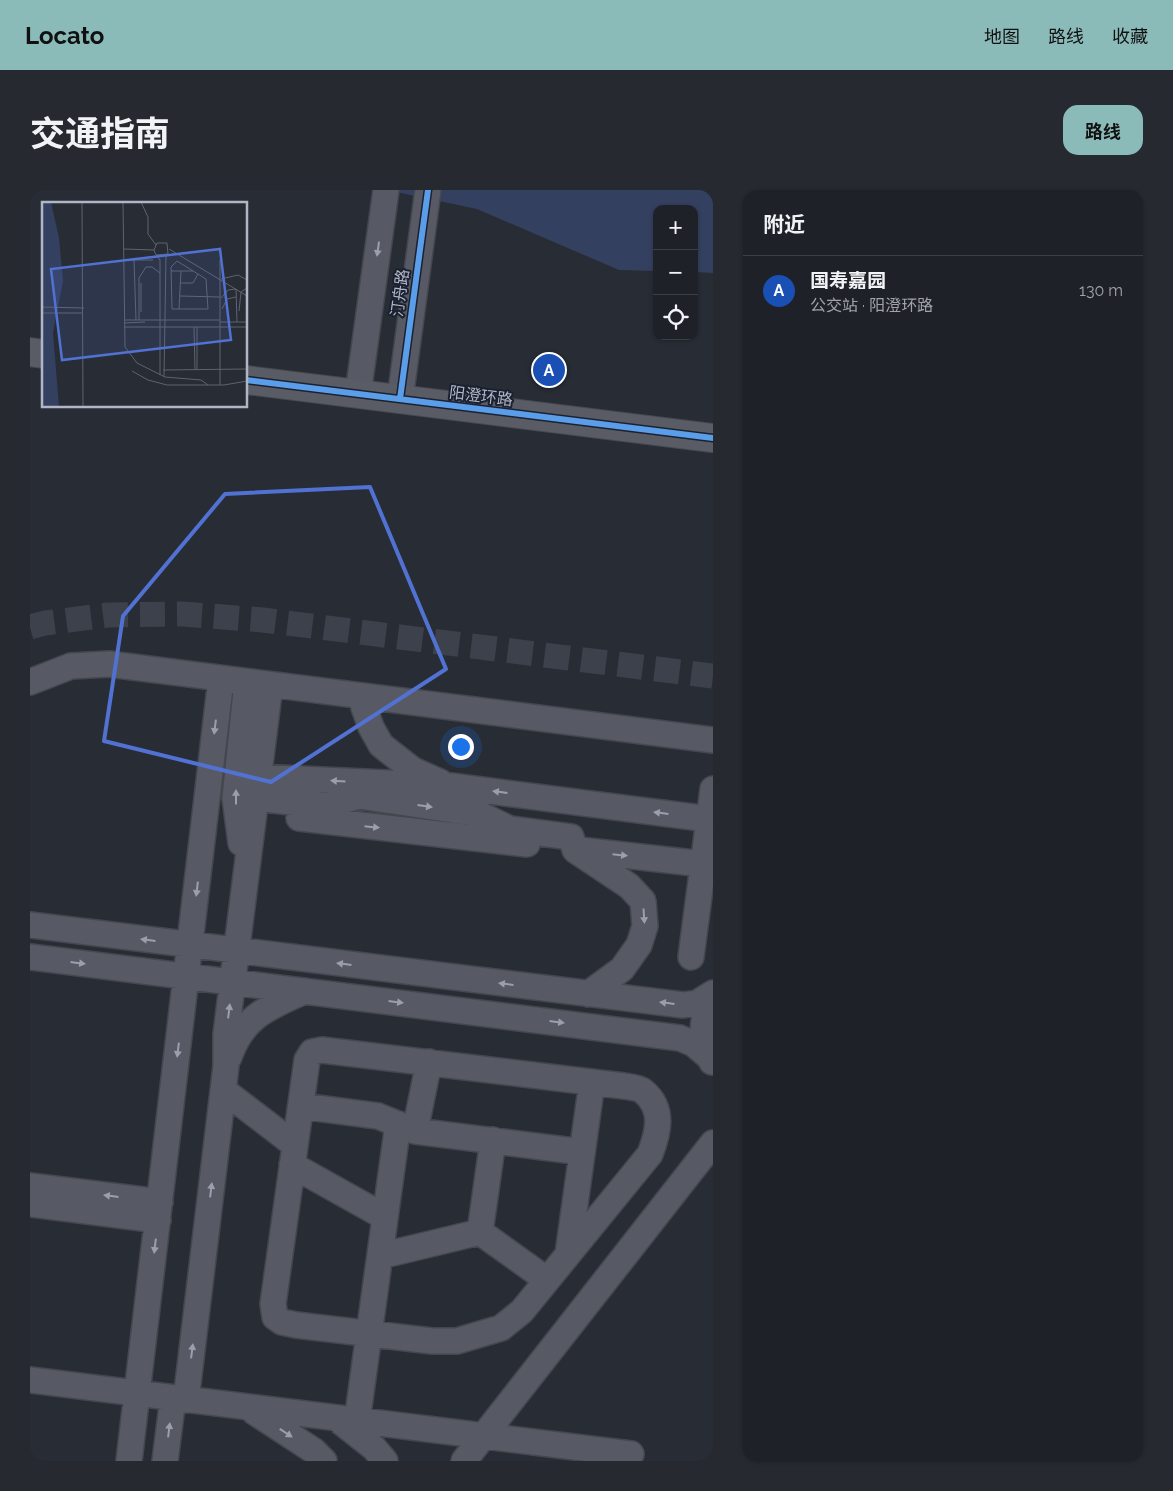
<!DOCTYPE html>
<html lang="zh">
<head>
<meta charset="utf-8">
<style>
  :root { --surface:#1e2128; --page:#262930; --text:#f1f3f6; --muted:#a1a3a8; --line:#3c3e45; --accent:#8bbbb9 }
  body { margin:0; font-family:Raleway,"Noto Sans SC",sans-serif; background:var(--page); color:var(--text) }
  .controls { position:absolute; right:15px; top:15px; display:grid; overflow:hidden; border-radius:10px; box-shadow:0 1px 4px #0004 }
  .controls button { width:45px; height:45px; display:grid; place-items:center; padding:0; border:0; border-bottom:1px solid var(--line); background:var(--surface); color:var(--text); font:25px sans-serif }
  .you { position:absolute; left:430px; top:556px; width:18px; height:18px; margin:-12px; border:4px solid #fff; border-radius:50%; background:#1a73e8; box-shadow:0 0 0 8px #1a73e833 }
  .badge { display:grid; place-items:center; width:32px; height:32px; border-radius:50%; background:var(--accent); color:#fff; font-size:16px; font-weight:700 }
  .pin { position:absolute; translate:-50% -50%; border:2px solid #fff; box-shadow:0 1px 5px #0006 }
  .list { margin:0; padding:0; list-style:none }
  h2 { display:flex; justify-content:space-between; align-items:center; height:65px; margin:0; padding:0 20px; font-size:21px }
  h2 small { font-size:16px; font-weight:400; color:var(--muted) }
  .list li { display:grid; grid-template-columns:32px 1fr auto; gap:15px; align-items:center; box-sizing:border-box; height:70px; padding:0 20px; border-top:1px solid var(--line) }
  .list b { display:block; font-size:19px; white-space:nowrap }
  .list p { margin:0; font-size:16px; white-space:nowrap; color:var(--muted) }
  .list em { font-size:16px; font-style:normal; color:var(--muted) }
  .icon { flex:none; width:28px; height:28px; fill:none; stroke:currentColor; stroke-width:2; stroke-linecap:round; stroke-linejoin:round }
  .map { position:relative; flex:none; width:683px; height:1271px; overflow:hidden; border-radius:15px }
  header { display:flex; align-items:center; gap:30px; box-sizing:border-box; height:70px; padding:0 25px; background:var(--accent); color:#111 }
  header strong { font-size:24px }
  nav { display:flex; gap:28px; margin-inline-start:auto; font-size:18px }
  .intro { display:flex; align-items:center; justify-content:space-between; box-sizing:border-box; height:120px; padding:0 30px }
  h1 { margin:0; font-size:35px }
  .button { padding:12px 22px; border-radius:15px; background:var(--accent); color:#111; font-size:18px; font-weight:700 }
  main { display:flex; gap:30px; padding:0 30px }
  aside { flex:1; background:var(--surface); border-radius:15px; box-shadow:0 1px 4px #0004 }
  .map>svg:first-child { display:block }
  .water { fill:#34405f }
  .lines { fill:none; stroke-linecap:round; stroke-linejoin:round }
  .minor-tunnel { stroke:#3d414b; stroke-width:25; stroke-dasharray:25 12; stroke-linecap:butt }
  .minor-casing { stroke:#44474e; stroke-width:28 }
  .major-casing { stroke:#454952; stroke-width:30 }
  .minor { stroke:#575a64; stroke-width:25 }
  .major { stroke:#5a5c65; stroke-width:28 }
  .cycleway-casing { stroke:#1b2130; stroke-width:9 }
  .cycleway { stroke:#5a9eea; stroke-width:6 }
  .oneway { fill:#9a9fae }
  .marked { fill:none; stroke:#5172d2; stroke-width:4; stroke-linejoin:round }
  .labels { text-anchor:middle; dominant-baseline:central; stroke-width:4; stroke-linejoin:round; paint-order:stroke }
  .street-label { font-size:16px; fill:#b1b6c7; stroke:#1b2130 }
  .inset-road { fill:none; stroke:#5f636f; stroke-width:1 }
  .view { fill:#5172d2; fill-opacity:0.15; stroke:#5172d2; stroke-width:2.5 }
  .inset-edge { fill:none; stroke:#b1b6c7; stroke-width:2.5 }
</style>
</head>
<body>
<header>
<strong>Locato</strong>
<nav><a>地图</a><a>路线</a><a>收藏</a></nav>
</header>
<div class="intro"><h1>交通指南</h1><a class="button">路线</a></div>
<main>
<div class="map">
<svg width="683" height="1271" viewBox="0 0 683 1271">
  <rect width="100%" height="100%" fill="#282c35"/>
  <path class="water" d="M357 0H683V83L664 82V19H627V81L589 80 447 19Z"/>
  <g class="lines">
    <path class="minor-tunnel" d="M0 437 15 433 78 425 153 424 233 430 683 486"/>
    <g class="minor-casing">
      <path id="minor" d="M328 204 356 0
        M370 209 398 0
        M0 492 41 476 79 474 683 550
        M330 506 341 537 351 555 383 580 410 592
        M228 587 421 596 679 629
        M226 608 295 616 329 606 449 624 480 639 541 647 545 660 599 696 613 711 615 736 609 755 592 779 558 804
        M269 628 497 654
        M211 653 205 608 217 492
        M549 660 673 674
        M0 735 653 815 667 813 683 803
        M0 767 650 848 664 854 678 866
        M661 767 683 599
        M292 860 594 896C600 897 609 898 613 901 635 919 628 943 620 964L492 1121 471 1138 427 1151H402L266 1135 252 1132 245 1127 243 1114 277 870 282 862Z
        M199 867C213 826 239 817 275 801
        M682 872C669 853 671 827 683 808
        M193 900 265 955
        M271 916 348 926 385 941 552 962
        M385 941 399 872
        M463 950 450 1042 517 1090
        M262 975 355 1027
        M0 996 130 1012
        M0 1014 128 1030
        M538 1064 562 892
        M350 1066 450 1042
        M0 1190 601 1264
        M156 1210 196 876V844L240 495
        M223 1221 284 1261 294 1271
        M306 1228 344 1258 355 1271
        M327 1231 368 934
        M99 1271 191 489
        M135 1271 143 1208
        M434 1271 683 953"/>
    </g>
    <g class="major-casing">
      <path id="major" d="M0 162 14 164
        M216 190 683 248"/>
    </g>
    <use href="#minor" class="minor"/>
    <use href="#major" class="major"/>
    <g class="cycleway-casing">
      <path id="cycleway" d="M216 190 683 248
        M370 209 398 0"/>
    </g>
    <use href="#cycleway" class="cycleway"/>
  </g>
  <defs><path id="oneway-solid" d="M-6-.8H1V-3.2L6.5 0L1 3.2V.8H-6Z" transform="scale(1.25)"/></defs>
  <g class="oneway">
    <use href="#oneway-solid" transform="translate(348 59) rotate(98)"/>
    <use href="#oneway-solid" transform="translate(185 537) rotate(97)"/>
    <use href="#oneway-solid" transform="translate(308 591) rotate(-177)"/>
    <use href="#oneway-solid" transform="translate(470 602) rotate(-173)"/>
    <use href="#oneway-solid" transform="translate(206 607) rotate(-90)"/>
    <use href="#oneway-solid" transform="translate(395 616) rotate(8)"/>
    <use href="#oneway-solid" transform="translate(631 623) rotate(-173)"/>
    <use href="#oneway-solid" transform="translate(342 637) rotate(6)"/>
    <use href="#oneway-solid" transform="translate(590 665) rotate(6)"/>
    <use href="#oneway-solid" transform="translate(167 699) rotate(97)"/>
    <use href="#oneway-solid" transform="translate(614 726) rotate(86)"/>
    <use href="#oneway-solid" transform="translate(118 750) rotate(-173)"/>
    <use href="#oneway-solid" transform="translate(48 773) rotate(7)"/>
    <use href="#oneway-solid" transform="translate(314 774) rotate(-173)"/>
    <use href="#oneway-solid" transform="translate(476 794) rotate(-173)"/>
    <use href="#oneway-solid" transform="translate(366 812) rotate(7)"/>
    <use href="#oneway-solid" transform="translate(637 813) rotate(-173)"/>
    <use href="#oneway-solid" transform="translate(199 821) rotate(-83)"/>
    <use href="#oneway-solid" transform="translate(527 832) rotate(7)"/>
    <use href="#oneway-solid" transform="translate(148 860) rotate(97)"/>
    <use href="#oneway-solid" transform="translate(181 1000) rotate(-83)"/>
    <use href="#oneway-solid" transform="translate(81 1006) rotate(-173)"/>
    <use href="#oneway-solid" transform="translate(125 1056) rotate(97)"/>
    <use href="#oneway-solid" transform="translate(162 1161) rotate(-83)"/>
    <use href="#oneway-solid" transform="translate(139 1240) rotate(-83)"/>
    <use href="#oneway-solid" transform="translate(256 1243) rotate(33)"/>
  </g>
  <path class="marked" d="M340 297 416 479 241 592 74 551 93 426 195 304Z"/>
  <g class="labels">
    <g class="street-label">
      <text transform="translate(370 103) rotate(-82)">汀舟路</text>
      <text transform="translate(451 206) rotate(7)">阳澄环路</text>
    </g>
  </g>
  <g transform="translate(12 12)">
    <rect width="205" height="205" fill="#282c35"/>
    <path d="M0 0H9L17 36 21 79 11 131 17 205H0Z" fill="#34405f"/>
    <path class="inset-road" d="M40 0 41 205M81 0 83 145 95 161 123 175 159 178 166 183M99 0 106 15V32L114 43M82 47 112 48M127 47 205 94M114 53 126 52 125 41H115L112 48 113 51 118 58V173M82 58H111M92 58 94 118M135 59 164 77 166 107H130L129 65ZM129 69H151M179 77 196 73 205 78M99 81V110M139 81H151L156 72M138 94 178 95M179 96 186 88 194 87 195 120M0 105 42 106M137 107 139 69M180 107 185 97 194 95M197 109 199 90 205 86M0 111H41M82 118H178M97 118V76L104 65H110L118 71M178 120H205M82 121 103 120M82 125H205M152 125 153 168M121 168 205 167M155 168V125M90 169 106 178 125 183H182L205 179M122 175 124 54M178 183V58"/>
    <path class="view" d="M178 47 189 138 20 158 9 67Z"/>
    <rect width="205" height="205" class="inset-edge"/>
  </g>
</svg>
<div class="controls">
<button>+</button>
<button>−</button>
<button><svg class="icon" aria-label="locate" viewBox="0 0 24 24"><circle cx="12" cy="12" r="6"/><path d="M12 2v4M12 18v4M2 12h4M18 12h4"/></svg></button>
</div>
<div class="you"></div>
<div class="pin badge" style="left:519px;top:180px;background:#1a4fb4">A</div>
</div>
<aside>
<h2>附近<small></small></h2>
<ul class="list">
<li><span class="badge" style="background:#1a4fb4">A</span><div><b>国寿嘉园</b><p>公交站 · 阳澄环路</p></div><em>130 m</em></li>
</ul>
</aside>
</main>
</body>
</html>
